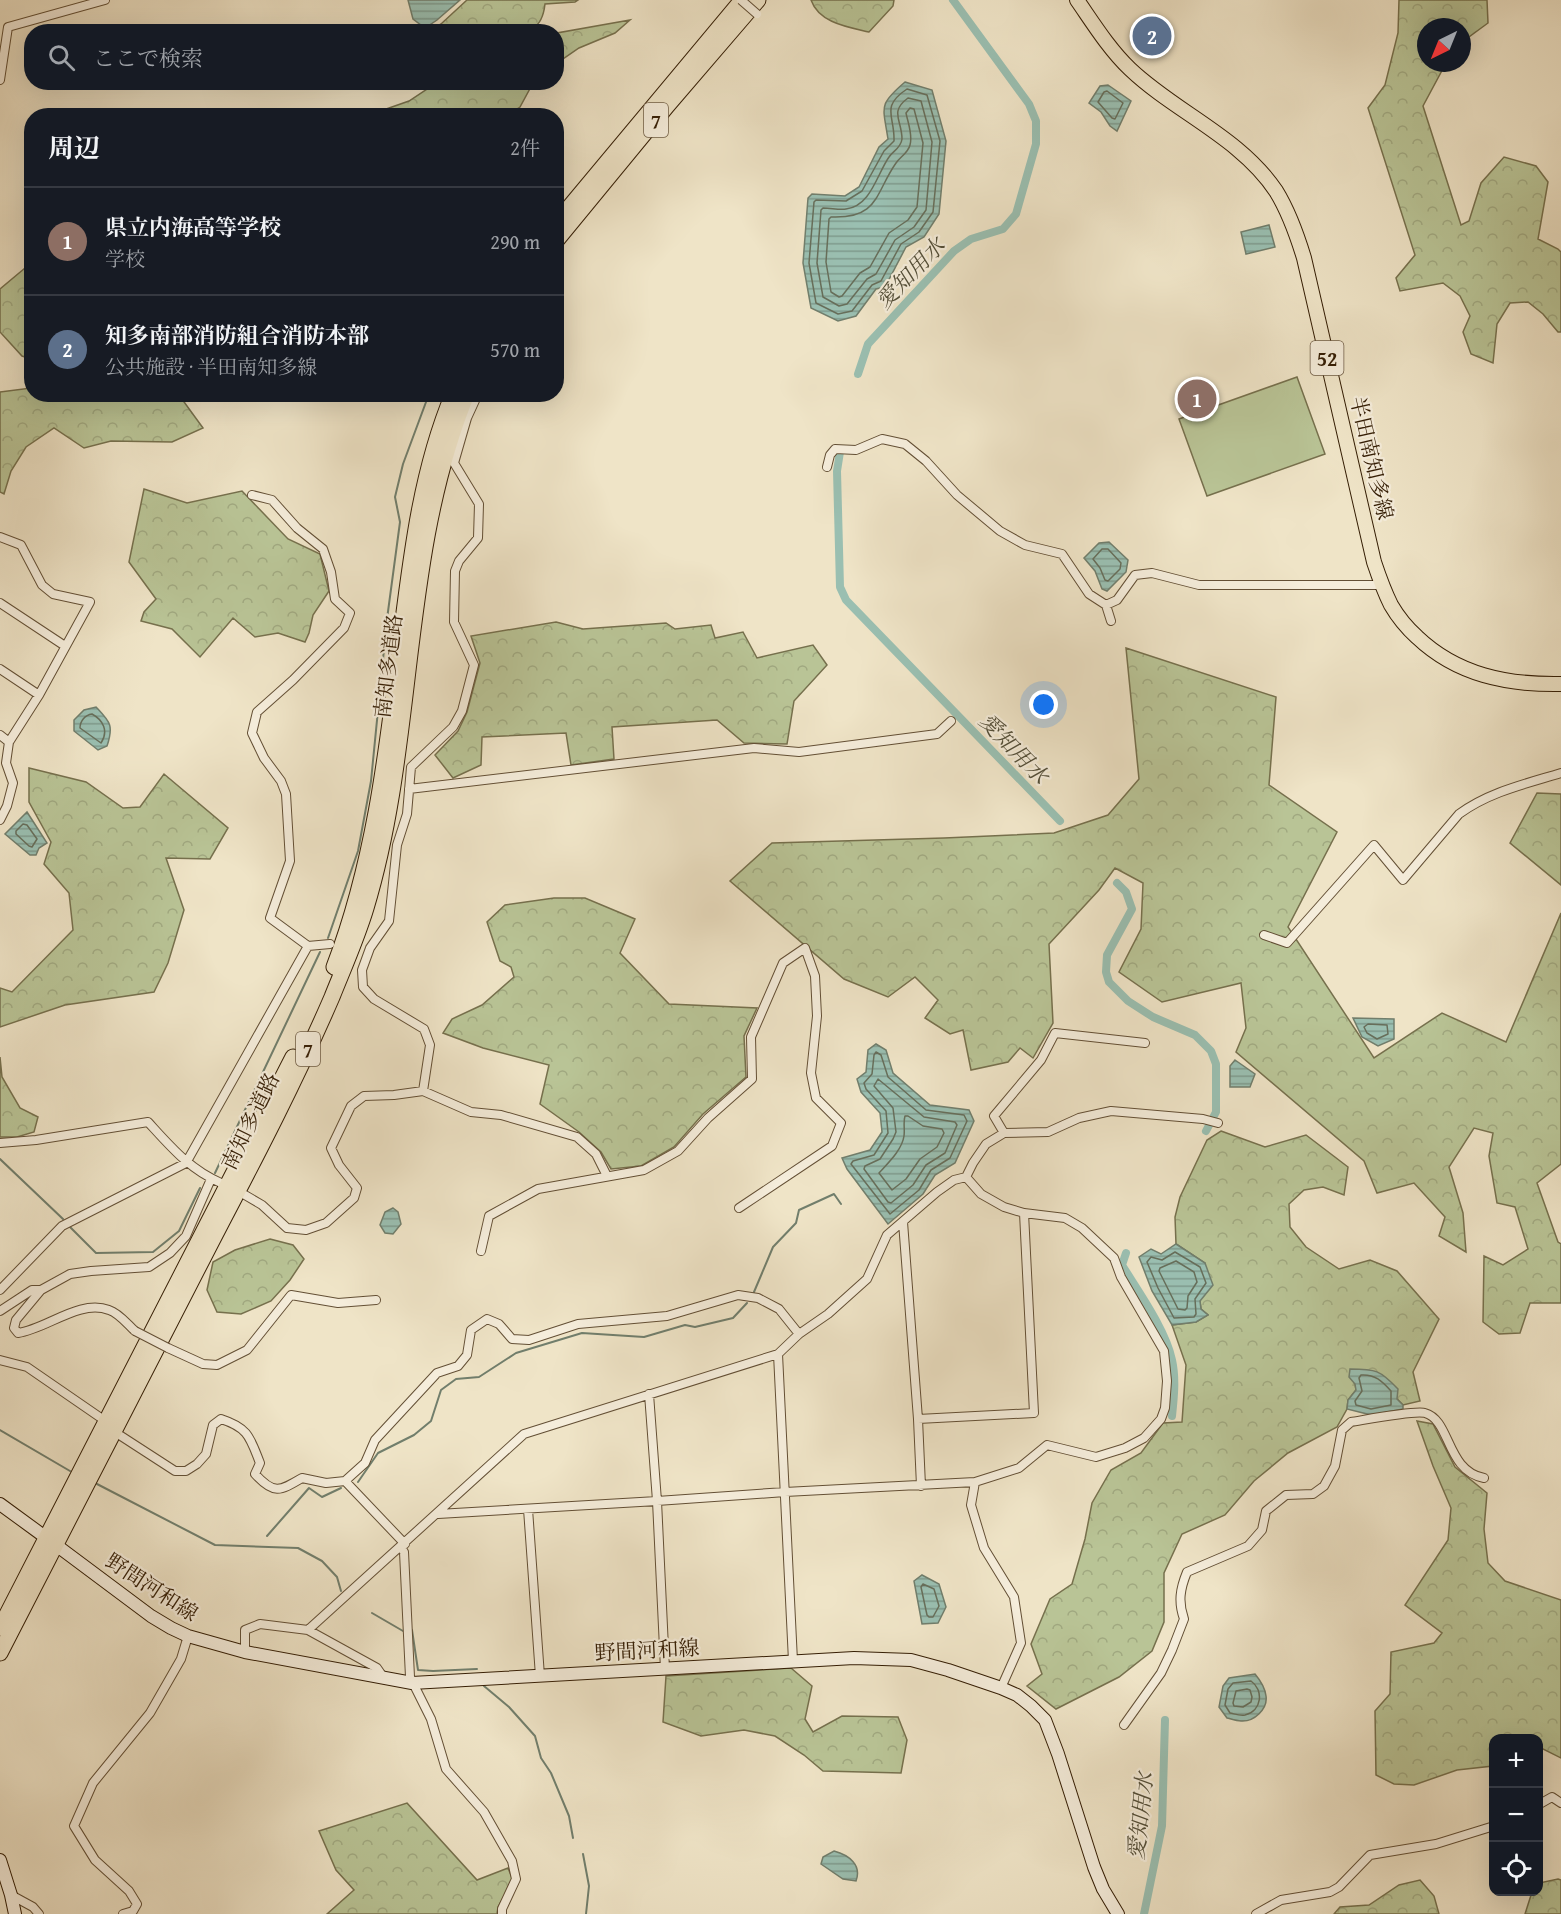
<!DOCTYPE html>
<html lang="ja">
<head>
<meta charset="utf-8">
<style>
  :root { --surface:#171b24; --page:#242831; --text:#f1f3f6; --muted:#9ea1a6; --line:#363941; --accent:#7c3aed }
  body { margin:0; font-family:"Gentium Book Plus","Noto Serif JP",serif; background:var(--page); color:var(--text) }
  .controls { position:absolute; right:18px; bottom:18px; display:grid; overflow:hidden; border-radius:12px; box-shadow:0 6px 24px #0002 }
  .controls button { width:54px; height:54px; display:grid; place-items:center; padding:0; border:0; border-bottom:2px solid var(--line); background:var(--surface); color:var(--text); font:30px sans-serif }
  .compass { position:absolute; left:1417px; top:18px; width:54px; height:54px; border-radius:50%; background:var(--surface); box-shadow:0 6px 24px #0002; rotate:223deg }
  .you { position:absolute; left:1044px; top:705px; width:21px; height:21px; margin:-15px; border:4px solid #fff; border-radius:50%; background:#1a73e8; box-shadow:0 0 0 9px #1a73e833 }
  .badge { display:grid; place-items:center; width:39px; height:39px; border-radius:50%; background:var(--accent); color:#fff; font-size:20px; font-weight:700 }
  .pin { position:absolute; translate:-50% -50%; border:3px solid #fff; box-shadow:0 2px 6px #0006 }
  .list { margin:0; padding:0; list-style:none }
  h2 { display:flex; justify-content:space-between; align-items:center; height:78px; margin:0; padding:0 24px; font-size:26px }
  h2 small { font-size:20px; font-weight:400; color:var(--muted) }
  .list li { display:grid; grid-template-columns:39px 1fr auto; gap:18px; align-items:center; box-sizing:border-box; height:108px; padding:0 24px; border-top:2px solid var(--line) }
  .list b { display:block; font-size:22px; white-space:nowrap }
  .list p { margin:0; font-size:20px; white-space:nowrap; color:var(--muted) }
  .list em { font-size:20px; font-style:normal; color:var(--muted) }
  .icon { flex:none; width:33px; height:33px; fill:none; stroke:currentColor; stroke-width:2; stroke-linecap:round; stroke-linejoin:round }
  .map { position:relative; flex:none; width:1561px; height:1914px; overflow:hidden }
  .search { position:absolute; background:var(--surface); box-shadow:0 6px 24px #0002; left:24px; top:24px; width:540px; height:66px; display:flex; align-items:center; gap:15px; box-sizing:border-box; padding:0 21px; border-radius:24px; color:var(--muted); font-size:22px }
  .panel { position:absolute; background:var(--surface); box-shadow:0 6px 24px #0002; left:24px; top:108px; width:540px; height:294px; border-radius:24px }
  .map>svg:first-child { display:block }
  .forest { fill:url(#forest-crowns); stroke:#76704d; stroke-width:1.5 }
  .garden { fill:#b9c496; stroke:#76704d; stroke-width:1.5 }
  .water { fill:url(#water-rules); stroke:#717e6c; stroke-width:1.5 }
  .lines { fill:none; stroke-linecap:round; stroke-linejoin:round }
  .shore { stroke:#676e5a; stroke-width:1.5 }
  .stream { stroke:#717e6c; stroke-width:2 }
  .canal { stroke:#9abfb1; stroke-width:8 }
  .minor-casing { stroke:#634f35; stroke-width:10 }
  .secondary-casing { stroke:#341d04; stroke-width:14 }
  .primary-casing { stroke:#341d04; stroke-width:16 }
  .motorway-casing { stroke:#341d04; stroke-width:17 }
  .minor { stroke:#f5eddb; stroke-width:8 }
  .secondary { stroke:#f5eddb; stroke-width:12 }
  .primary { stroke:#efe4c7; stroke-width:14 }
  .motorway { stroke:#efe4c7; stroke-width:15 }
  .minor-bridge-casing { stroke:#634f35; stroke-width:10; stroke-linecap:butt }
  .minor-bridge { stroke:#f5eddb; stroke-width:8 }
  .labels { text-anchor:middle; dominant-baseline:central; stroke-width:4.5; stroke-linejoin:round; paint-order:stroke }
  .shield { fill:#f5eddb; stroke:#6e5b44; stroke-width:1.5 }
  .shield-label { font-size:20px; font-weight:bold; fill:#341d04 }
  .street-label { font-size:21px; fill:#341d04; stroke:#f5eddb }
  .water-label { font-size:22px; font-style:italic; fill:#534e38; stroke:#f5eddb }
</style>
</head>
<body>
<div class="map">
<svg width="1561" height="1914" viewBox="0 0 1561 1914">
  <defs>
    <pattern id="forest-crowns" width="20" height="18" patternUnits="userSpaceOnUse" patternTransform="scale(1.5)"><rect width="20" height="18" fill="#b9c496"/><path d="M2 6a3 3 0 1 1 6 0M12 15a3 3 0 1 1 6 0" fill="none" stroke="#a0a880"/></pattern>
    <pattern id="water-rules" width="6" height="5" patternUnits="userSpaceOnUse" patternTransform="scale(1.5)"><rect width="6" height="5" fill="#9abfb1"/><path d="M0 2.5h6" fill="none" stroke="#7e9b8e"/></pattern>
  </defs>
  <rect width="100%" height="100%" fill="#efe4c7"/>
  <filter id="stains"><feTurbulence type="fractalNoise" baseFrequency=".00333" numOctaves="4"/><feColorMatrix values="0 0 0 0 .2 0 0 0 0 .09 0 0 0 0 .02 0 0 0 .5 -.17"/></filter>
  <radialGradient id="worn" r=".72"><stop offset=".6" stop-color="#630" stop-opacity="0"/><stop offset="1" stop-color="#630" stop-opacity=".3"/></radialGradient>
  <path class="forest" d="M467 0H578L575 2 545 4C544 13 542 23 533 28 519 35 449 32 430 31L441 24Z
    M811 0H894L893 6 869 32C848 27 819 23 811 0Z
    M1399 0H1487L1488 23 1462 42V27H1426V63H1446L1423 106 1461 225 1469 221 1481 183 1504 157 1536 166 1548 182 1538 239 1558 249 1561 252V332H1558L1543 314 1528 302 1510 303 1497 324 1493 363 1471 354 1463 332 1470 316 1460 296 1443 283 1400 291 1396 278 1415 255 1368 108 1385 85 1398 33Z
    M630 20 615 33 579 48 557 63V33Z
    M436 83V82L533 83 520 107 508 115H369L409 101Z
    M31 263V359L22 356 0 332V289Z
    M31 388 32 394 179 395 203 428 172 442 111 441 84 448 54 428 26 447 11 471 4 494 0 492V392Z
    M144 489 187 503 242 491 288 539 320 554 329 591 313 615 309 633 305 642 278 633 255 637 233 618 200 657 172 629 141 621 144 612 156 599 129 562Z
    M556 622 583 629 666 623 675 629 711 625 715 638 743 632 757 658 813 645 827 665 794 701 787 744 744 743 717 720 612 727 614 759 571 765 566 733 482 737 481 765 453 778 435 755 458 731 467 712 480 663 471 636Z
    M1126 648 1276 697 1269 785 1337 832 1288 927 1374 1058 1442 1013 1506 1042 1561 913V1164L1537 1183 1558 1242 1561 1244V1303H1530L1520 1333 1499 1334 1483 1322 1484 1256 1503 1265 1528 1249 1515 1207 1497 1203 1489 1156 1493 1133 1474 1128 1449 1167 1463 1213 1466 1252 1439 1236 1445 1217 1414 1183 1377 1193 1364 1161 1236 1052 1246 1028 1241 983 1162 1002 1119 972 1141 929 1143 883 1115 868 1099 890 1049 944 1053 1023 1033 1058 1020 1048 1008 1062 971 1070 963 1030 950 1034 925 1018 938 1000 915 977 888 997 844 979 730 881 772 843 944 838 1054 833 1108 815 1139 779Z
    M29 768 86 782 123 808 140 807 164 774 228 828 210 859 166 858 184 910 168 963 154 992 65 1005 0 1027V988L12 992 73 930 69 893 44 864 51 842 29 802Z
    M1537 793 1561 794V885L1510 843Z
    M554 898H585L635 919 620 953 669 1004 757 1008 744 1036 746 1077 703 1114 674 1147 641 1166 611 1169 601 1152 579 1132 540 1104 549 1065 483 1048 443 1033 452 1019 482 1005 514 977 511 967 500 961 487 922 505 905Z
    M0 1057 2 1077 20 1108 38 1117 34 1132 17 1137H0Z
    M1221 1131 1265 1147 1306 1135 1348 1167 1344 1195 1323 1187 1304 1190 1289 1204 1290 1227 1306 1247 1339 1269 1370 1260 1397 1271 1439 1319 1413 1372 1420 1401 1403 1405 1397 1399 1355 1384 1356 1390 1348 1400 1347 1409 1337 1427 1288 1453 1254 1481 1225 1515 1182 1534 1164 1573V1622L1152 1651 1119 1677 1056 1709 1027 1686 1042 1674 1031 1644 1050 1599 1072 1584 1085 1539 1092 1503 1111 1470 1141 1453 1163 1423 1182 1422 1186 1365 1172 1325 1196 1322 1208 1315 1201 1309 1200 1301 1205 1263 1176 1244 1175 1217 1180 1197 1207 1140Z
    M270 1239 293 1245 304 1259 290 1280 271 1301 241 1314 217 1312 207 1290 213 1262 235 1250Z
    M1417 1421 1433 1424 1455 1467 1487 1493 1484 1529 1488 1563 1505 1581 1561 1600V1758L1539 1747 1538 1738H1494L1493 1766 1457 1770 1414 1785 1394 1784 1376 1775 1375 1711 1390 1694 1391 1652 1434 1643 1442 1633 1405 1605 1448 1540 1451 1508 1433 1466Z
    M791 1668 812 1686 805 1719 813 1732 842 1716 898 1717 907 1740 901 1773 823 1771 804 1755 775 1736 744 1730 701 1736 663 1722 666 1676Z
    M407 1803 477 1880 508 1868 513 1880 498 1907 497 1914H327L354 1890 336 1870 319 1831Z
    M1558 1879 1561 1880V1914H1525L1532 1892H1538L1539 1883Z
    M1420 1880 1434 1896 1439 1914H1334L1340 1907 1369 1905 1399 1885Z"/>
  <path class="garden" d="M1297 377 1325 454 1207 496 1179 419Z"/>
  <path class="water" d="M408 0H460L437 20 425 28 413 19Z
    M905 82 932 90 946 141 939 214 924 237 906 247 885 287 876 289 856 316 838 321 811 308 803 263 808 198 812 194 845 196 859 187 879 147 888 139C883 106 878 105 905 82Z
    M1108 85 1131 101 1117 131 1110 126 1101 112 1089 103 1100 86Z
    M1269 225 1275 247 1246 254 1241 232Z
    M1109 542 1128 560 1126 572 1107 591 1102 589 1095 571 1084 558 1099 543Z
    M96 707C110 722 114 725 107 746L98 750 74 731V720L84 710Z
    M27 812 47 843 39 848 36 855H30L5 834Z
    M1353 1018 1394 1019V1039L1378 1046 1362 1037Z
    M876 1044 886 1050 893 1073 930 1105 969 1110 974 1121 955 1163 935 1175 923 1194 888 1224 847 1169 842 1158 870 1150 882 1132 880 1113 861 1092 857 1079 866 1072 868 1050Z
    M1235 1060 1255 1074 1250 1087H1230V1066Z
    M393 1208 398 1212 401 1224 393 1234 385 1233 380 1225 385 1212Z
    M1176 1244 1205 1263 1213 1285 1200 1301 1201 1309 1208 1315 1196 1322 1172 1325 1152 1291 1139 1257 1151 1249 1161 1254Z
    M1350 1369C1376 1369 1380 1370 1398 1389L1397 1399 1403 1405V1409L1371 1415 1347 1409 1348 1400 1356 1390 1355 1384 1349 1377Z
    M922 1575 939 1584 946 1607 938 1623 922 1624 914 1581Z
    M1255 1674C1260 1680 1265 1687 1266 1696 1268 1709 1254 1722 1241 1721 1237 1721 1231 1719 1227 1718L1219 1707 1223 1686 1229 1678Z
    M834 1851C849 1855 862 1865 856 1881L843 1879 821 1864 823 1857Z"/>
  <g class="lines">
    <path class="shore" d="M907 89 927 95 940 141 933 212 919 232 901 244 881 281 872 285 852 311 838 314 816 303 809 263 814 202 816 200 846 201 862 191 884 151 894 141C895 116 880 107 907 89Z
      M1107 91 1123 103 1115 119 1112 118 1098 102 1104 92Z
      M908 98 921 101 932 142 926 210 914 227 895 240 876 274 867 279 847 304 839 306 823 297 817 263 821 210 823 208C831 208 839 210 846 209 871 206 877 174 889 157 893 151 901 148 902 139 902 120 889 112 908 98Z
      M910 108 914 109 923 143 917 207 908 220 889 233 870 267 860 273 842 296 839 297 831 292 826 262 829 219 831 217C879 219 875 193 896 163 901 156 908 153 910 145 913 135 908 123 906 113Z
      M1102 549H1108L1121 563 1120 569 1108 581 1105 580 1100 568 1093 559Z
      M92 714C103 720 109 731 101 743L80 728C80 721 85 715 92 714Z
      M23 824 27 825 37 839 32 847 29 846 16 834V831Z
      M1368 1024 1387 1025 1388 1034 1377 1039 1367 1033 1364 1027Z
      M876 1052 881 1055 888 1077 926 1110 964 1115 967 1121 950 1158 931 1170 919 1190 890 1214 851 1164 853 1161 874 1155 888 1133 886 1111 866 1089 864 1083 872 1074 874 1055Z
      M878 1079 924 1117 955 1122 957 1125 945 1153 926 1165 913 1185 891 1203 888 1202 864 1169 865 1166 880 1159 893 1139 896 1132 893 1108 874 1086Z
      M905 1116H908L923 1126 942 1129 944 1133 937 1147 920 1159 906 1179 892 1190 879 1173C888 1163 902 1150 904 1136 905 1129 903 1122 905 1116Z
      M1175 1252 1200 1267 1206 1283 1195 1299 1196 1314 1194 1317 1174 1318 1158 1288 1147 1262 1151 1257 1162 1260Z
      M1176 1261 1194 1272 1197 1282 1188 1296 1187 1308 1185 1310 1178 1309 1159 1271 1160 1268Z
      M1361 1375C1375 1374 1382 1381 1391 1391V1405L1371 1409 1356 1405 1355 1401 1362 1391 1359 1378Z
      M923 1584 934 1589 939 1606 933 1617H929L927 1615 921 1587Z
      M1251 1681C1264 1690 1262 1711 1245 1715 1240 1716 1235 1714 1230 1713L1225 1705 1228 1689 1233 1683Z
      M1247 1689 1250 1690 1252 1697 1251 1702 1243 1707 1234 1706 1233 1703 1236 1691Z"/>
    <path class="stream" d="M328 938 358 851 371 781 387 619 400 522 395 497 403 464 429 394
      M0 1159 63 1219
      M215 1173 320 952
      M70 1227 96 1253 153 1252 179 1231 200 1188
      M754 1292 773 1247 796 1223 799 1210 834 1194 841 1204
      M0 1430 70 1471
      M358 1482 378 1453 414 1435 431 1421 441 1390 456 1379 479 1377 516 1353 582 1333 644 1337 685 1325 695 1327 733 1318 747 1303
      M97 1484 215 1545 298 1548 322 1561 337 1577 341 1591
      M267 1536 309 1488 322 1497 341 1488
      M372 1613 403 1631
      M412 1630 418 1670 433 1671 477 1669
      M484 1686 509 1707 535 1736 541 1758 551 1773 569 1816 573 1838
      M583 1854 589 1886 586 1914"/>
    <path class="canal" d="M858 374 868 344 954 251 971 239 1003 229 1016 214 1036 144V121L1029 104 953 0
      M840 452 837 471 840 587 846 600 1060 821
      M1117 883 1126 892 1132 909 1107 955 1106 972 1109 982 1128 1001 1153 1017 1195 1035 1211 1051 1216 1064V1112L1206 1131
      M1126 1253 1122 1265C1138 1291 1166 1330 1172 1360 1176 1378 1174 1397 1172 1416
      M1144 1914 1162 1826 1165 1720"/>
    <g class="minor-casing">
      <path id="minor" d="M0 80 8 27 105 0
        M827 467 830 455 835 449 856 450 882 439 905 444 926 461 957 495 1000 531 1025 545 1062 554 1089 594 1106 605 1111 621
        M252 495 272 500 297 528 323 549 331 572 335 599 350 613 344 628 293 680 257 712 252 733 264 758 281 781 286 794 290 861 270 918 308 946 330 944
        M0 537 21 545 42 585 53 594 90 602 39 695 9 742 6 763 13 783 7 806 0 820
        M0 603 65 646
        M1106 605 1117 600 1135 575 1152 573 1199 585H1382
        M0 669 39 695
        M0 735 9 742
        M409 789 754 748 799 752 937 734 951 721
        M1264 935 1287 943 1374 845 1403 880 1459 814C1489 792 1525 784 1561 773
        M423 1091 430 1045 424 1029 374 999 363 987 362 970 370 948 389 921 397 845 407 814 411 767 453 727 462 711 474 665 454 622 455 571 459 561 478 538 479 504 454 463 467 418 478 394
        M1004 1133 994 1116 1041 1060 1055 1033 1145 1043
        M0 1143 36 1140 148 1122C170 1146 190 1170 221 1183
        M966 1177 973 1163 986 1144 1004 1133 1048 1132 1079 1118 1111 1111 1203 1119 1218 1123
        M245 1195 262 1205 287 1228 306 1230 326 1223 354 1198 357 1188 339 1165 331 1148 351 1106 364 1096 394 1095 423 1091 471 1112 501 1115 577 1137 596 1154 607 1176
        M903 1222 918 1419 921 1486
        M481 1251 489 1216 538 1189 644 1170 678 1151 708 1118 752 1079 751 1037 783 963 805 948 815 976 817 1016 811 1073 816 1098 841 1123 832 1146 739 1208
        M0 1290 62 1226 186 1163 308 946
        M41 1290 16 1320 14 1328 18 1333C47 1329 79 1299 109 1310 119 1313 128 1325 135 1331
        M0 1311 32 1290H41L70 1274 91 1271 149 1267 170 1253 186 1236 211 1179
        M168 1348 203 1364 217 1365 247 1350 291 1295 338 1303 376 1300
        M778 1354 793 1661
        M0 1360 27 1367 101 1418
        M649 1394 657 1501 665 1669
        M918 1419 1034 1413 1024 1213
        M121 1436 175 1471H186L197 1464 206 1454 213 1425 221 1419C249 1428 250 1438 260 1463L255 1474C274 1495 280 1491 302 1478L326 1483 345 1481 365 1463 375 1440 437 1373 458 1366 467 1355 471 1330 487 1319 499 1324 512 1339 529 1340 578 1324 667 1316 738 1295 758 1298 779 1309 799 1334
        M345 1481 405 1544
        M975 1482 971 1505 984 1548 1014 1597 1021 1643 1001 1688
        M528 1509 540 1676
        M438 1514 657 1501 785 1492 975 1482 1019 1468 1047 1445 1096 1457 1125 1448 1144 1438 1161 1419 1165 1408 1167 1381 1164 1351 1121 1277 1114 1258 1082 1228 1065 1218 1024 1213 1004 1207 981 1194 966 1177
        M401 1547 404 1552 410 1677 431 1719 446 1769 484 1812 512 1861 516 1879 502 1909V1914
        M308 1630 524 1434 778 1354 799 1334 828 1314 867 1279 887 1235 937 1192 954 1180 966 1177
        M245 1652V1630L260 1624 308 1630 377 1668 384 1678
        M1124 1725 1161 1673 1172 1650 1184 1619C1178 1602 1180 1589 1187 1572L1248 1546 1262 1530 1266 1511 1286 1495 1313 1494 1324 1486 1335 1466 1342 1430 1351 1422C1364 1420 1415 1410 1425 1413 1451 1420 1446 1471 1484 1478
        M1538 1805 1552 1797 1561 1803
        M11 1895 33 1907 39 1914
        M123 1914 133 1911 137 1904 129 1891 95 1860 74 1826 93 1783 150 1713 181 1659 188 1636
        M1256 1914 1281 1900 1330 1892 1339 1887 1370 1855 1436 1844 1494 1826"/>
    </g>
    <g class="secondary-casing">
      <path id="secondary" d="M0 1504 41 1534
        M60 1548 151 1616 171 1628 188 1636 245 1652 412 1683 854 1658 911 1660 948 1670 1001 1688 1017 1695 1031 1706 1045 1720 1058 1754 1094 1867 1103 1889 1118 1914
        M0 1860 11 1895 15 1914"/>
    </g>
    <g class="primary-casing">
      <path id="primary" d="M1077 0C1093 23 1109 49 1130 69 1175 112 1240 137 1276 191 1289 212 1297 235 1304 258L1374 562C1379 577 1384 591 1391 605 1398 617 1407 628 1417 637 1457 675 1507 685 1561 684"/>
    </g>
    <g class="motorway-casing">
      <path id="motorway" d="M556 223 742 0
        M556 241 667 106 758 0
        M334 967C373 865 386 759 399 652 410 566 419 475 453 394
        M0 1628 293 1057
        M0 1653C72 1514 143 1374 215 1235 256 1157 297 1078 332 997 344 967 357 938 366 908 417 740 400 558 467 394"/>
    </g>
    <use href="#minor" class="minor"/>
    <use href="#secondary" class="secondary"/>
    <use href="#primary" class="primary"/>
    <use href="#motorway" class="motorway"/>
    <g class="minor-bridge-casing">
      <path id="minor-bridge" d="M741 0 757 14
        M135 1331 168 1348"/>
    </g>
    <use href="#minor-bridge" class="minor-bridge"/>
  </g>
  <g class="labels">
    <g class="shield">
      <rect x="644" y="103" width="24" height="34" rx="4.5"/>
      <rect x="1310.5" y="341" width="33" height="34" rx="4.5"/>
      <rect x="296" y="1032" width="24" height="34" rx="4.5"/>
    </g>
    <g class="shield-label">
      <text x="656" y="120">7</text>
      <text x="1327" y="358">52</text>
      <text x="308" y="1049">7</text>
    </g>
    <g class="street-label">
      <text transform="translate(1372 458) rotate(77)">半田南知多線</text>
      <text transform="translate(388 666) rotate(-83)">南知多道路</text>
      <text transform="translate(250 1121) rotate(-64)">南知多道路</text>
      <text transform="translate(152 1587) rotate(33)">野間河和線</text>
      <text transform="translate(647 1650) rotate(-3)">野間河和線</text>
    </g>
    <g class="water-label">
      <text transform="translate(910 273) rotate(-46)">愛知用水</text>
      <text transform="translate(1014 748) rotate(46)">愛知用水</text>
      <text transform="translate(1140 1816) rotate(-84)">愛知用水</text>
    </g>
  </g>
  <rect width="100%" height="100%" filter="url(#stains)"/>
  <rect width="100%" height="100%" fill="url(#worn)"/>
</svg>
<div class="controls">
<button>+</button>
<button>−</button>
<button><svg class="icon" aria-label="locate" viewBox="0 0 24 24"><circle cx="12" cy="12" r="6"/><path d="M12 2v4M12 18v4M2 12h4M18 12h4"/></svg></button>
</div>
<svg class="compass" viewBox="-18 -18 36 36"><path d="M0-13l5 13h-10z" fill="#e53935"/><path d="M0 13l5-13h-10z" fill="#9ea1a6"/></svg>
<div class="you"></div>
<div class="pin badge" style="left:1197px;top:399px;background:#8d6e63">1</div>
<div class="pin badge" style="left:1152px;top:36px;background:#5c6f8a">2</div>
<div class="search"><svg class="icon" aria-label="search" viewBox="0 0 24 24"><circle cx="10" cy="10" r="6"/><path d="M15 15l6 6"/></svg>ここで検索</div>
<section class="panel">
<h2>周辺<small>2件</small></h2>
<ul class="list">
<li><span class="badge" style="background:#8d6e63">1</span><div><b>県立内海高等学校</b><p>学校</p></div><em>290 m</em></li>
<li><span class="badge" style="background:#5c6f8a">2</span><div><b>知多南部消防組合消防本部</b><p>公共施設 · 半田南知多線</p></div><em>570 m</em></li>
</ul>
</section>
</div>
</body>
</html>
